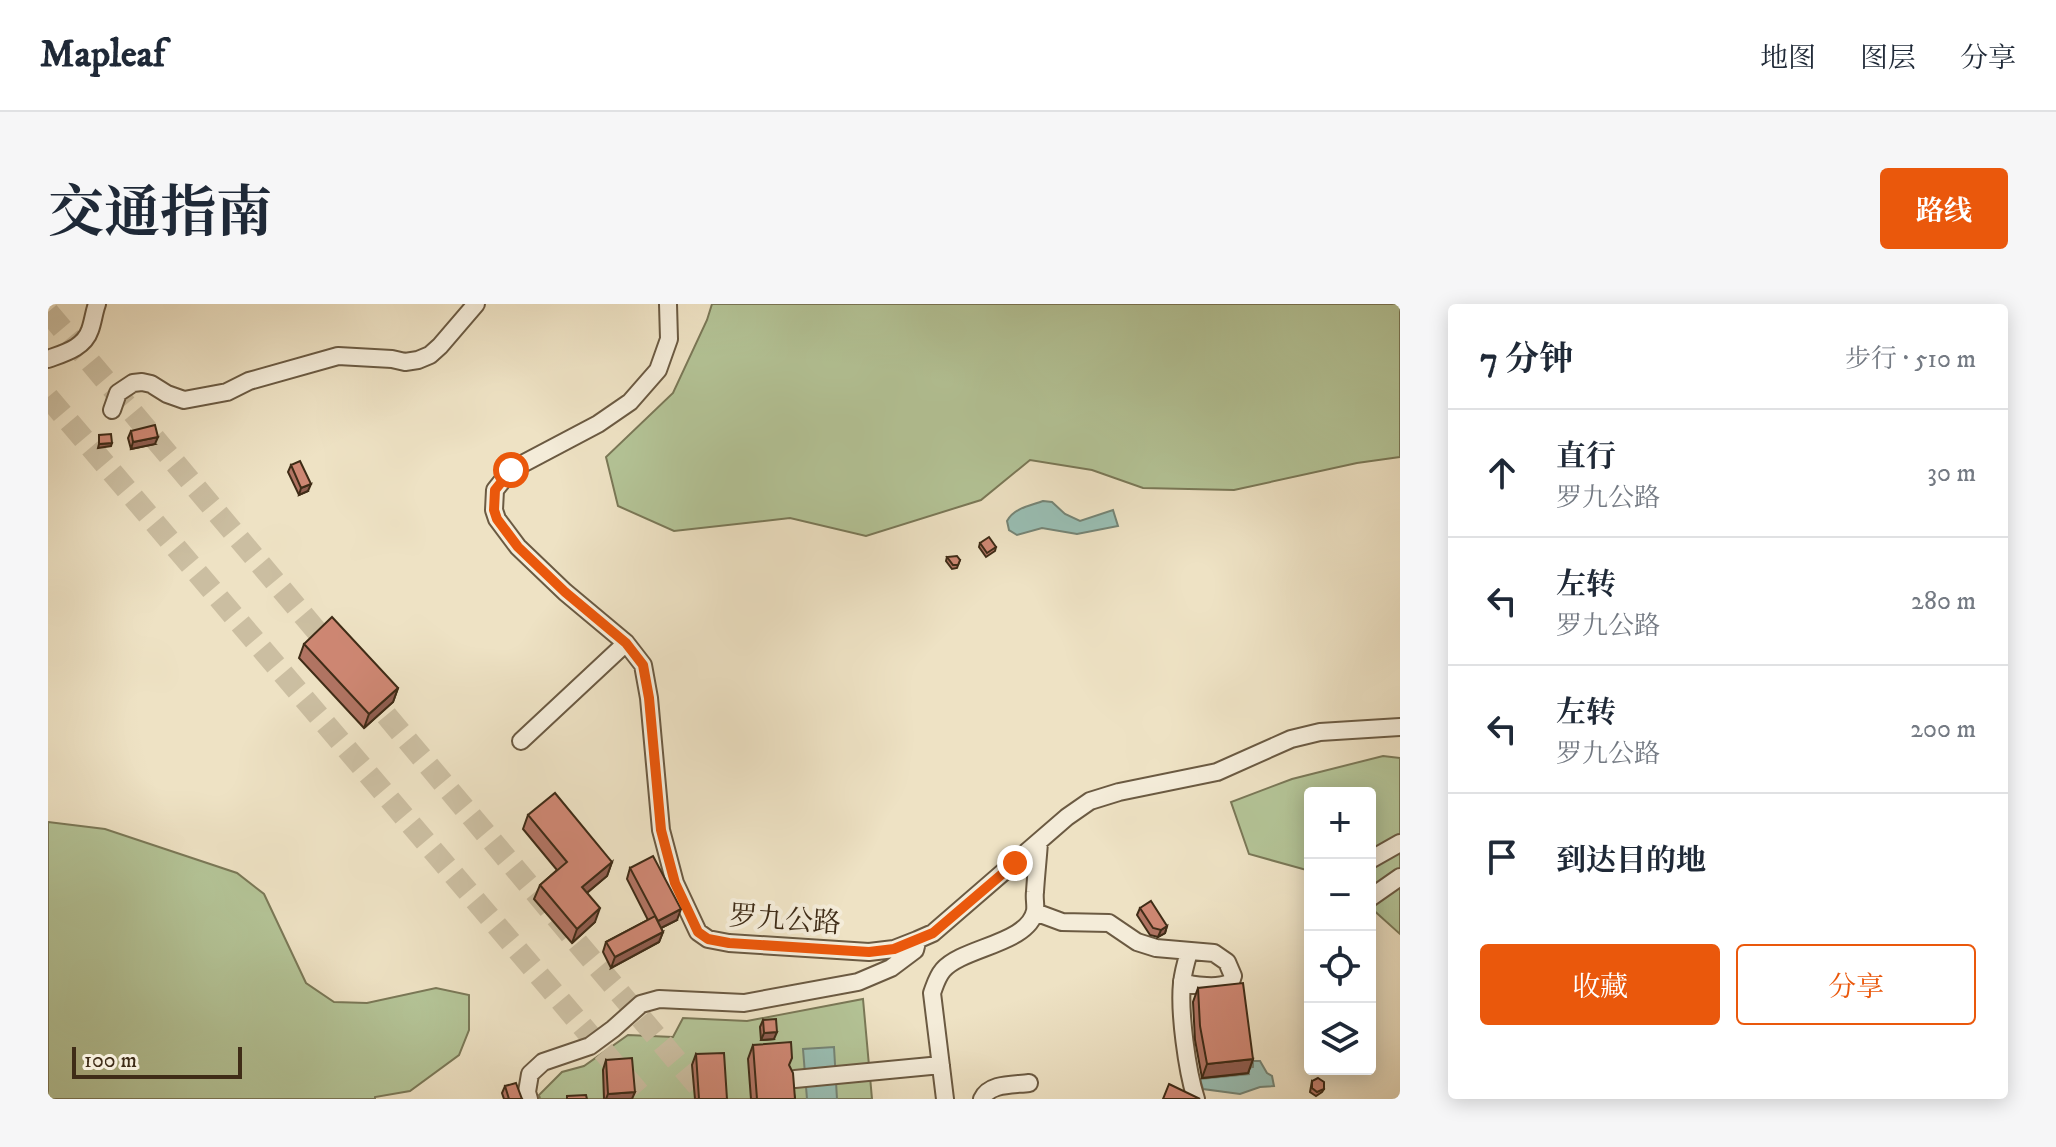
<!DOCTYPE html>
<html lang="zh">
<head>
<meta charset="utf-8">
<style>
  :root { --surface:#fff; --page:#f6f6f7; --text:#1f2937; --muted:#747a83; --line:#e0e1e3; --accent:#ea580c }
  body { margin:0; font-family:"IM FELL DW Pica","Noto Serif SC",serif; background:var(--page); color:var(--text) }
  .controls { position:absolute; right:24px; bottom:24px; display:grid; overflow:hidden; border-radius:8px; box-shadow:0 4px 20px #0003 }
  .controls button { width:72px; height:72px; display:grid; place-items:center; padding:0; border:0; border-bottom:2px solid var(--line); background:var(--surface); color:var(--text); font:40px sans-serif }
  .scale { position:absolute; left:24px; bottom:20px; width:170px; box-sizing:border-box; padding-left:8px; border:4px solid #3f2c17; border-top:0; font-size:22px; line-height:28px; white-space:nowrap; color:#3f2c17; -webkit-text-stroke:6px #f4ecd9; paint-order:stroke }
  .stop { position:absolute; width:24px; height:24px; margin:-18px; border:6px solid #ea580c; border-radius:50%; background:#fff }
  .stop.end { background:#ea580c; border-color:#fff; box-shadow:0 2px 8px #0008 }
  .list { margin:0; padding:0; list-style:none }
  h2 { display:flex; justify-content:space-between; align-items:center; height:104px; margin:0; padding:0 32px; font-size:34px }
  h2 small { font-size:26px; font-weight:400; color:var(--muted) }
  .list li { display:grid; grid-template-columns:52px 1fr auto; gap:24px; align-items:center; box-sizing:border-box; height:128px; padding:0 32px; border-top:2px solid var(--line) }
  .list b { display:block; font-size:30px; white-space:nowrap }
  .list p { margin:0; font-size:26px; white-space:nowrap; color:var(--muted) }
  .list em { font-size:26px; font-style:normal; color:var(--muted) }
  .actions { display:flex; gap:16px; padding:24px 32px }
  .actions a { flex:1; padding:18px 0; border:2px solid var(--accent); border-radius:8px; text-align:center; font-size:28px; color:var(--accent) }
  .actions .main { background:var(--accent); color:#fff }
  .icon { flex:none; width:44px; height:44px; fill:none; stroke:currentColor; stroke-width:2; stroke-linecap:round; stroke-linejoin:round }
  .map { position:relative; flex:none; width:1352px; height:795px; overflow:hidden; border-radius:8px }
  header { display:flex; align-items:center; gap:48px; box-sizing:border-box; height:112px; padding:0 40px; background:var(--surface); border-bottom:2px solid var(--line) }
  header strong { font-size:38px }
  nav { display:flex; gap:44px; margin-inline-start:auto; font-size:28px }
  .intro { display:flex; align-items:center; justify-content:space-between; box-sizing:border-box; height:192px; padding:0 48px }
  h1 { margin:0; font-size:56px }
  .button { padding:20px 36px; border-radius:8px; background:var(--accent); color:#fff; font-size:28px; font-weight:700 }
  main { display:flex; gap:48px; padding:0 48px }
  aside { flex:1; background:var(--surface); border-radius:8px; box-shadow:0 4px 20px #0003 }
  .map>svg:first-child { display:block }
  .green { fill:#b4c497; stroke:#7a7857; stroke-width:2 }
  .water { fill:#99beb3; stroke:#758475; stroke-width:2 }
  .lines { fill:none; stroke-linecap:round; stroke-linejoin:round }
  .highway-tunnel { stroke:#cbbea1; stroke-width:22; stroke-dasharray:22 11; stroke-linecap:butt }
  .minor-casing { stroke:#6b5a42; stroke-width:20 }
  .minor { stroke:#f4ecd9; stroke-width:16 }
  .wall { fill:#b17463; stroke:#3f2c17; stroke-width:2 }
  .shaded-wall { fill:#905e50; stroke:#3f2c17; stroke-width:2 }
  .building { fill:#ce8773; stroke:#3f2c17; stroke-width:2 }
  .route { stroke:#ea580c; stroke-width:10 }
  .labels { text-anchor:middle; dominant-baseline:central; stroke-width:8; stroke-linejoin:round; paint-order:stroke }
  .street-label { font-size:28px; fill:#3f2c17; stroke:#f4ecd9 }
</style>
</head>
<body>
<header>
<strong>Mapleaf</strong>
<nav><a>地图</a><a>图层</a><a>分享</a></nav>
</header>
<div class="intro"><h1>交通指南</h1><a class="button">路线</a></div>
<main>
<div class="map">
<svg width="1352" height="795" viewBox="0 0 1352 795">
  <rect width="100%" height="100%" fill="#eee2c4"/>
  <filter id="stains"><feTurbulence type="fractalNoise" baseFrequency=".0025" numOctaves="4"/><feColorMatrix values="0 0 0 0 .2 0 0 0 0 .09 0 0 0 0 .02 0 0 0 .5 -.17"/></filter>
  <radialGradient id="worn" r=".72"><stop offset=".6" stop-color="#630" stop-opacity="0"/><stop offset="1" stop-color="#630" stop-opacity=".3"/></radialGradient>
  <path class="green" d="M664 0H1352V153L1309 159 1186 186 1095 184 1044 166 982 156 933 196 818 232 742 214 626 227 570 202 558 153 625 89 659 16Z
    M1335 452 1352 454V630L1322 603V489H1262V567L1201 550 1183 498 1244 475Z
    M0 518 57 525 189 569 216 590 258 679 286 698 319 699 388 684 421 691V726L411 751 362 787 327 793V795H0Z
    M815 695 824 795H492L491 791 514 768 536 762 580 731 625 733 635 714 699 717Z"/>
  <path class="water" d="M995 197 1004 198 1017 210 1032 217 1065 206 1070 222 1029 230 994 224 969 231 961 226 959 217C966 204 981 202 995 197Z
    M786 743 789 795H759L755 745Z
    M1205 757H1212L1219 769 1224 772 1226 782 1212 783 1192 790 1155 785 1152 775 1201 770 1200 764 1205 763Z"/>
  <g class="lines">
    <path class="highway-tunnel" d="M0 8 288 350
      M0 93 596 795
      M317 386 661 795"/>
    <g class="minor-casing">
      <path id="minor" d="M620 0 621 35 610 66 582 98 550 120 463 166 447 186 446 206 449 215 470 243 517 288 578 339 595 361 601 394 613 526 627 579 650 628 660 635 681 639 821 648 846 645 869 636 885 629 1019 513 1042 497 1071 488 1169 468 1243 435 1272 428 1352 423
        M0 55C16 49 36 44 42 26 45 18 46 8 49 0
        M64 106 70 89 85 79 94 78 103 80 119 90 136 96 179 88 201 77 290 52 344 55 357 58 370 56 382 51 392 42 428 0
        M473 437 578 339
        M1322 556 1352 539
        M1322 594 1352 573
        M987 608 1014 618 1061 619 1089 638 1108 644 1166 649 1179 658 1185 672C1184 674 1184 677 1182 678 1175 685 1142 682 1134 677
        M1141 648C1138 658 1135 669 1134 679 1131 708 1139 767 1148 795
        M747 775 893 761
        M481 795 479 788 482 770 495 758 542 742 565 725 593 700 611 695 696 699 810 678 843 664 867 646 869 638
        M897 795 884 689C887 681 889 673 895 666 915 643 980 640 987 607 988 601 986 594 987 588 988 571 990 554 991 538
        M934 795C941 779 965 781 981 779"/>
    </g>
    <use href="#minor" class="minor"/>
  </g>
  <path class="wall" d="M83 127 107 140 83 145 80 134Z
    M243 161 260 187 251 191 240 168Z
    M932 239 948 243 947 247 938 253 931 243Z
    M899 253 912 256 909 264 904 265 898 257Z
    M256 340 350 384 345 398 316 424 251 354Z
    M480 511 564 558 559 572 539 589 547 618 524 639 486 595 492 581 509 566 475 525Z
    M582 564 629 616 613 624 615 628 611 638 563 664 555 648 558 638 600 616 579 575Z
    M1092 604 1119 622 1117 629 1110 633 1102 631 1089 611Z
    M1150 684 1205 755 1200 769 1154 774 1147 736 1145 698Z
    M715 716 726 735 713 736 712 723Z
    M705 741 741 762 747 795H703L700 755Z
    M648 750 679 795H647L644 761Z
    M558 756 584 795H556L555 766Z
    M1264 777 1276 785 1274 788 1268 792 1262 788Z
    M457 782 474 795H456L454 789Z"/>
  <path class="shaded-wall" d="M110 133 107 140 83 145 85 138Z
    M64 139 63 142 50 144 51 140Z
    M263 180 260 187 251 191 253 184Z
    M350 384 345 398 316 424 321 410Z
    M564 558 559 572 529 597 534 583Z
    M552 604 547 618 524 639 529 625Z
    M633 605 629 616 607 627 610 617Z
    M1119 622 1117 629 1110 633 1113 626Z
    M615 628 611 638 563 664 567 653Z
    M729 728 726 735 713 736 716 729Z
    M1205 755 1200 769 1154 774 1159 760Z
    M587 788 584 795H558L560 790Z"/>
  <path class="building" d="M107 121 110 133 85 138 83 127Z
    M63 130 64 139 51 140V131Z
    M252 157 263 180 253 184 243 161Z
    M941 233 948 243 939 249 932 239Z
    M909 252 912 256 910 261H905L899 253Z
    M284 313 350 384 321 410 256 340Z
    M507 489 564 558 534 583 552 604 529 625 492 581 519 558 480 511Z
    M605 552 633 605 610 617 582 564Z
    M1103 597 1119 622 1113 626 1105 624 1092 604Z
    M607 612 615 628 567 653 558 638Z
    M1195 679 1205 755 1159 760 1152 722 1150 684Z
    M728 715 729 728 716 729 715 716Z
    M743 738 744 754 741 761 745 769 747 795H709L705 741Z
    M676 749 679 795H651L648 750Z
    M584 754 587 788 560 790 558 756Z
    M1270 774 1276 778V785L1269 788 1264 784V777Z
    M468 779 474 795H461L457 782Z
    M1121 780 1152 795H1115Z
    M538 791 539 795H519V792Z"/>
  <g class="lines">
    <path class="route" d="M463 166 447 186 446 206 449 215 470 243 517 288 578 339 595 361 601 394 613 526 627 579 650 628 660 635 681 639 821 648 846 645 885 629 967 559"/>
  </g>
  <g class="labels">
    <g class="street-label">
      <text transform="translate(737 616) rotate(4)">罗九公路</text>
    </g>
  </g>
  <rect width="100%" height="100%" filter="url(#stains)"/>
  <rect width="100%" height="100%" fill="url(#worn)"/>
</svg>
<div class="controls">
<button>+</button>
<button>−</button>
<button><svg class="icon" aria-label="locate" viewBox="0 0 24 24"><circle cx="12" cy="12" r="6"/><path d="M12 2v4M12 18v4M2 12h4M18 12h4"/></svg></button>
<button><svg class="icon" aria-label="layers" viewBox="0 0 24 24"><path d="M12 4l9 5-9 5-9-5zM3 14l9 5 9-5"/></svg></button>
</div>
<div class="scale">100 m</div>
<div class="stop" style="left:463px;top:166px"></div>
<div class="stop end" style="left:967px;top:559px"></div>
</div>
<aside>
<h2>7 分钟<small>步行 · 510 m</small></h2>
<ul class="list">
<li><svg class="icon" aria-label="ahead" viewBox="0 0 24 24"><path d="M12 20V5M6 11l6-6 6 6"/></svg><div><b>直行</b><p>罗九公路</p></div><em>30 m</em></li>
<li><svg class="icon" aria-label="left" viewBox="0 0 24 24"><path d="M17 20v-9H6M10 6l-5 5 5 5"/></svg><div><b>左转</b><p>罗九公路</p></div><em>280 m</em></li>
<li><svg class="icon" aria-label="left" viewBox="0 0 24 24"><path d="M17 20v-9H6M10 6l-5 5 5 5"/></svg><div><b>左转</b><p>罗九公路</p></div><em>200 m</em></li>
<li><svg class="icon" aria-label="arrive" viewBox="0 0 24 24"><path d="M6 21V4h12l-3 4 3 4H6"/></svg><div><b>到达目的地</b></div></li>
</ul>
<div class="actions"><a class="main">收藏</a><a>分享</a></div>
</aside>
</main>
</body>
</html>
